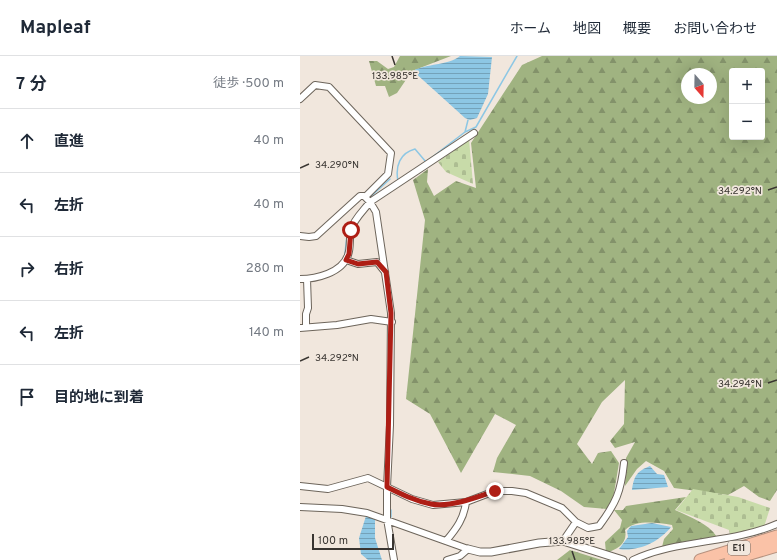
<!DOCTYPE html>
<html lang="ja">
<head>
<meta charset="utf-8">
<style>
  :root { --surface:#fff; --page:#f6f6f7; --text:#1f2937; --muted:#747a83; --line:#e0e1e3 }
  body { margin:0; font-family:Overpass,"Noto Sans JP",sans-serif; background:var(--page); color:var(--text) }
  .controls { position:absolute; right:12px; top:12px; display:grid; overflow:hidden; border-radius:4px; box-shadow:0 4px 16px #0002 }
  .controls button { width:36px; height:36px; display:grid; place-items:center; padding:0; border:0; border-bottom:1px solid var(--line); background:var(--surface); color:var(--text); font:20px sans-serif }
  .compass { position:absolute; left:381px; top:12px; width:36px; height:36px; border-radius:50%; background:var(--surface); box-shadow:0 4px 16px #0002; rotate:160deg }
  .scale { position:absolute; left:12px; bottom:10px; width:82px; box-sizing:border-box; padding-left:4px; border:2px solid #393531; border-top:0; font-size:11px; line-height:14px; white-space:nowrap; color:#393531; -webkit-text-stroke:3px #f1e7dd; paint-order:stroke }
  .stop { position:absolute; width:12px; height:12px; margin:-9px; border:3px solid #ae1e15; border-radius:50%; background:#fff }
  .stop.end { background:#ae1e15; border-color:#fff; box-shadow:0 1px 4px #0008 }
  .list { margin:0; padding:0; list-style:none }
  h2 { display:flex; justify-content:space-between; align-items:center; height:52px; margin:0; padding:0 16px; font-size:17px }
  h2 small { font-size:13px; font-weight:400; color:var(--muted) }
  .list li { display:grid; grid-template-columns:26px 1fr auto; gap:12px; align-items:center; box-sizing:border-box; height:64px; padding:0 16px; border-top:1px solid var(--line) }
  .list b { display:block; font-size:15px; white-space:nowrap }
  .list em { font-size:13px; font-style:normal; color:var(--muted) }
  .icon { flex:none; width:22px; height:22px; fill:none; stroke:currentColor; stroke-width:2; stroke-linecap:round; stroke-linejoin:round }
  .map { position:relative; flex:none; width:477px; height:504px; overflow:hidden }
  header { display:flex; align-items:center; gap:24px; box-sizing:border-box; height:56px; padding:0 20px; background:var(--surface); border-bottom:1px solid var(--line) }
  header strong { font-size:19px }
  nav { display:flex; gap:22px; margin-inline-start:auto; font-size:14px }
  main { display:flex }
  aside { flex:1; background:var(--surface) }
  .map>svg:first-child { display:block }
  .forest { fill:url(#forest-firs); fill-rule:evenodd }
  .cemetery { fill:url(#cemetery-stones) }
  .water { fill:url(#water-rules) }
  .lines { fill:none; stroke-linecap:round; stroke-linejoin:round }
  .stream { stroke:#8dc7e4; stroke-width:1.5 }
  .minor-casing { stroke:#6d655b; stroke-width:8 }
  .tertiary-casing { stroke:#6d655b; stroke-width:9 }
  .motorway-casing { stroke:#b6917e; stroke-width:13 }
  .minor { stroke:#fff; stroke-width:6 }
  .tertiary { stroke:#fff; stroke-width:7 }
  .motorway { stroke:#fac2a7; stroke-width:11 }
  .route { stroke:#ae1e15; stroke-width:5 }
  .ticks { fill:none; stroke:#393531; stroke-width:1.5 }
  .labels { text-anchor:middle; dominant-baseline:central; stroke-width:3.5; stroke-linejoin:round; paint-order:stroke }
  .shield { fill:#f1e7dd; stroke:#706a65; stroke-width:1 }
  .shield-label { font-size:9px; font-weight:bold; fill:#393531 }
  .ticks-label { font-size:10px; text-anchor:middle; fill:#393531; stroke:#f1e7dd; stroke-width:3.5; stroke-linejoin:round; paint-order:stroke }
</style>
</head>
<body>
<header>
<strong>Mapleaf</strong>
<nav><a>ホーム</a><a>地図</a><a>概要</a><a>お問い合わせ</a></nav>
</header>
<main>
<aside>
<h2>7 分<small>徒歩 · 500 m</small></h2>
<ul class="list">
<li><svg class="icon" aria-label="ahead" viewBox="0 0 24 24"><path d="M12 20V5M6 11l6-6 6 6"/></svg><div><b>直進</b></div><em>40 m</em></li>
<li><svg class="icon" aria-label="left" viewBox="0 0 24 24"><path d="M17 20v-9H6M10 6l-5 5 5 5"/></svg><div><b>左折</b></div><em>40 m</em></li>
<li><svg class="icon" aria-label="right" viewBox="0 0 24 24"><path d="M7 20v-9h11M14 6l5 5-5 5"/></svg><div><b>右折</b></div><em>280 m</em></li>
<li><svg class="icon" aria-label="left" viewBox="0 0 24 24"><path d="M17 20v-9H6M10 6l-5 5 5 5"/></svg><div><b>左折</b></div><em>140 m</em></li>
<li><svg class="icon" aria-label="arrive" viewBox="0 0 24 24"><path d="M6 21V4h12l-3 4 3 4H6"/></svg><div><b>目的地に到着</b></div></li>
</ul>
</aside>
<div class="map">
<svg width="477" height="504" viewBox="0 0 477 504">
  <defs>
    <pattern id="forest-firs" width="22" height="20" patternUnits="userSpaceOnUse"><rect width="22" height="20" fill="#a0b381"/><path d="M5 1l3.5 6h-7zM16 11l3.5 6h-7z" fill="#83926a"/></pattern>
    <pattern id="cemetery-stones" width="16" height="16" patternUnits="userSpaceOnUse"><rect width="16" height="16" fill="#c8dba9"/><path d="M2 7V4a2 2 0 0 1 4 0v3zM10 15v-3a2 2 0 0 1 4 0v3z" fill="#adbd92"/></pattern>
    <pattern id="water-rules" width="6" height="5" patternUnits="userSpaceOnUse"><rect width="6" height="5" fill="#8dc7e4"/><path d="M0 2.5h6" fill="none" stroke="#74a2b9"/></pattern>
  </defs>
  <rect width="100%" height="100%" fill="#f1e7dd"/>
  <path class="forest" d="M100 0H151L112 15 97 37 89 41 85 30H76L69 5H77L88 13 94 11Z
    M242 0H477V434L470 445 459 441 444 430 428 439 374 432 364 415 346 405 337 413 325 430 326 402 335 386 315 392 310 385 324 368 325 324 302 346 277 388 292 408 298 397 311 395 319 407 313 443 307 453 284 451 261 435 230 420 193 416 197 402 216 369 195 358 161 417 130 358 106 343 125 164 113 124 128 113 127 126 134 140 156 125 176 132 171 87 222 9ZM432 15H462V81H432ZM387 18H411V42H387Z
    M386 441 375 454C390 461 408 467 417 481L362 491 364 483 373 473 372 469C357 467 337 463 325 474 328 487 318 493 306 497L305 486 320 472 322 464 314 454H323L326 450Z
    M270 494 302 504H257Z"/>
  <path class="cemetery" d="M169 83 173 128 146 116 138 106Z
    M393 433 438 441 470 452 464 471 430 479 429 474 376 454Z"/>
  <path class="water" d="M160 0 192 1 188 38 177 62 170 64 165 62 113 15C127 7 147 10 160 0Z
    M350 410 357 418 364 419 368 431 332 434C334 420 337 415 350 410Z
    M66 460 75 463V482L82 504H68L61 498 59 482Z
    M352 467 371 471C359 486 338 496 319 493L328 481 327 475 331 470Z"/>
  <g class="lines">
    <path class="stream" d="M165 76 168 64
      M131 102 165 76 176 71 217 0
      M98 125C95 110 100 97 115 93L126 106
      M69 142 90 123
      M45 197 48 170 67 145
      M91 454V461"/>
    <g class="minor-casing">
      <path id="minor" d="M0 43 15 29 29 31 91 97 88 118 65 141
        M0 180 9 181 16 180 60 140H64L70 146 174 77
        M46 204 58 208 77 206 85 216
        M0 223C16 223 42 217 48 199 51 191 49 182 51 174 53 164 64 154 70 146L76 156 91 257 90 369 87 431V463L94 504
        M6 271V258L8 252 7 223
        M0 272 37 269 71 263 92 266
        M0 430 28 433 68 422 112 443 133 449 166 446 195 435H212L226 437 262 452 276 466 288 472 299 470C316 447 321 436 324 407
        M0 451 42 453 67 457 168 493
        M146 485C157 472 164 462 166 446
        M263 485 276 466
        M147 504 160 500 168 493
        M333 504C378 483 431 488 477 468"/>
    </g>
    <g class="tertiary-casing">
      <path id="tertiary" d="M168 493 180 496H191L239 487 263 485 323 504"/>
    </g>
    <g class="motorway-casing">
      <path id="motorway" d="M400 504 477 480
        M430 504 477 490"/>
    </g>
    <use href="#minor" class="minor"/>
    <use href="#tertiary" class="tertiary"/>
    <use href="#motorway" class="motorway"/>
  </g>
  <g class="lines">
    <path class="route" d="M51 174 49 198 46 204 58 208 77 206 86 216 91 257 87 431C101 438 115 445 131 448 149 452 178 441 195 435"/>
  </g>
  <path class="ticks" d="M92 0 95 9M0 112 9 108M468 134 477 131M0 305 9 301M468 327 477 324M272 495 275 504"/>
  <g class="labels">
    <rect class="shield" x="428" y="485" width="22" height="14" rx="3"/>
    <g class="shield-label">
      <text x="439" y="492">E11</text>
    </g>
  </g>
  <g class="ticks-label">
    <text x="95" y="23">133.985°E</text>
    <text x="37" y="112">34.290°N</text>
    <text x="440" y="138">34.292°N</text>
    <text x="37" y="305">34.292°N</text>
    <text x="440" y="331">34.294°N</text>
    <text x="272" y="488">133.985°E</text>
  </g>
</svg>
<div class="controls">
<button>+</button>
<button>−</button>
</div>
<svg class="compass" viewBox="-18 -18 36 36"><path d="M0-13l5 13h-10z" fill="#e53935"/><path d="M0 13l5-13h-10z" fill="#747a83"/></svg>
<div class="scale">100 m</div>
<div class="stop" style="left:51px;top:174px"></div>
<div class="stop end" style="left:195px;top:435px"></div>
</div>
</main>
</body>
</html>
